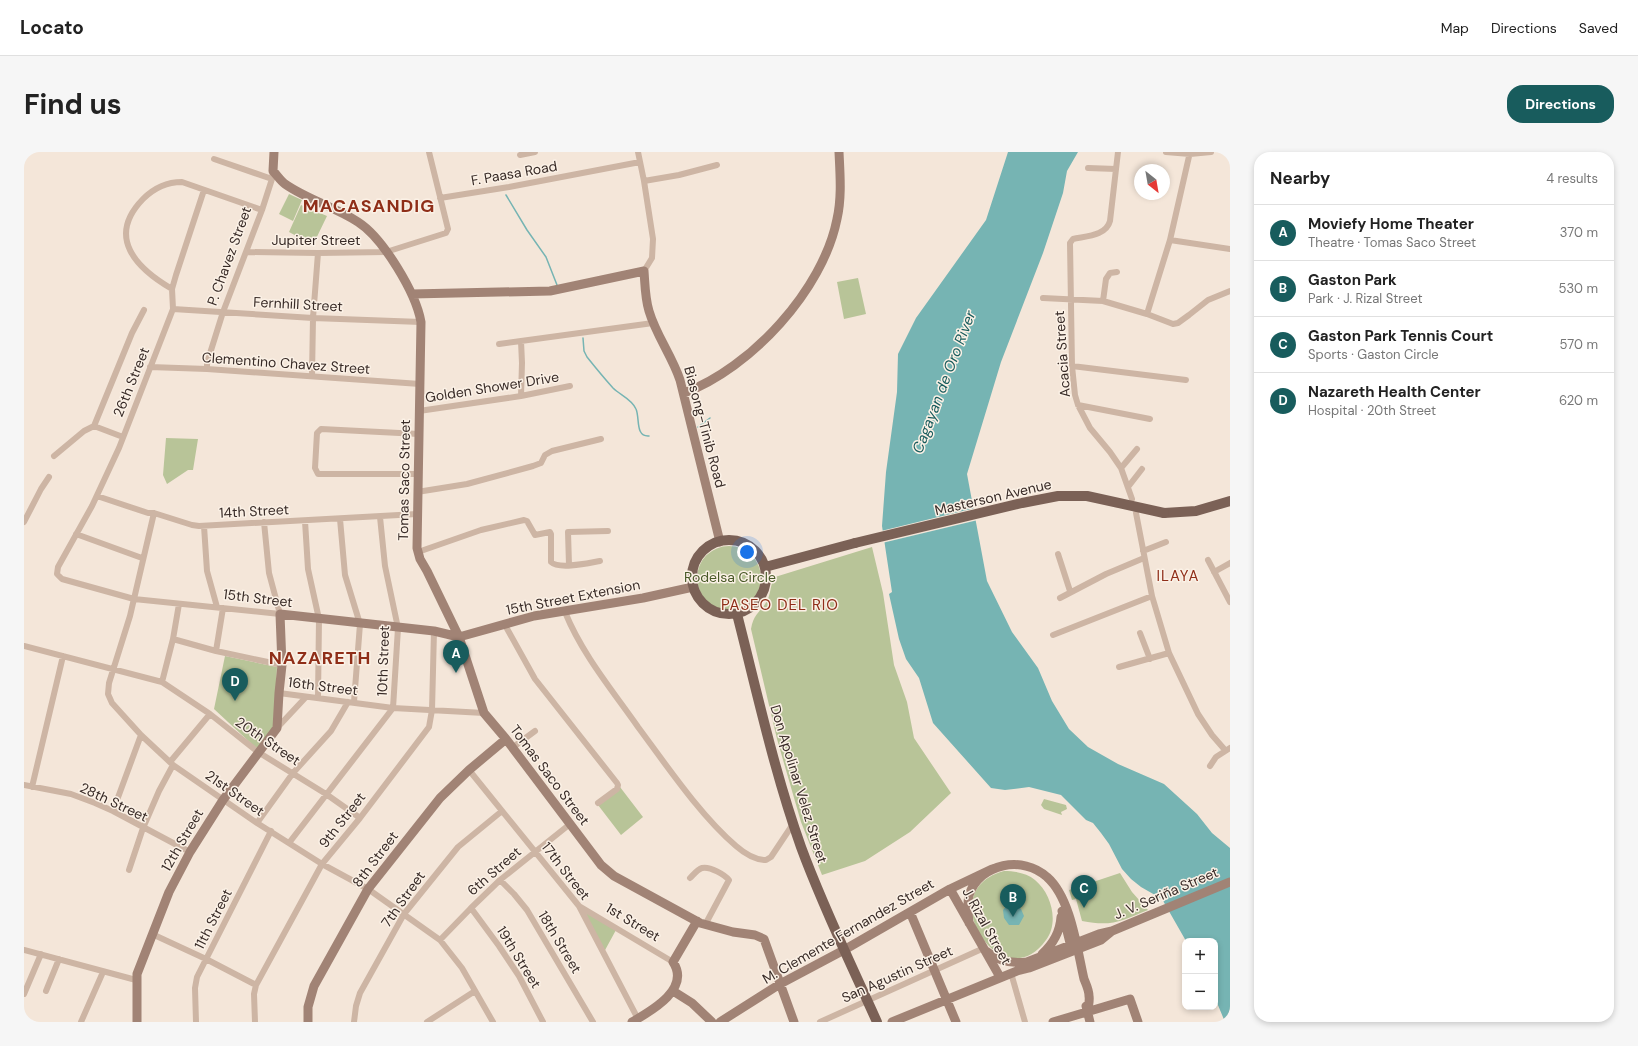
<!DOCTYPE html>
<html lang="en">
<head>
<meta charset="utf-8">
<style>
  :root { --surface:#fff; --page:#f6f6f6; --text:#222; --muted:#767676; --line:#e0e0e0; --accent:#185c5d }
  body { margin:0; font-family:"DM Sans",sans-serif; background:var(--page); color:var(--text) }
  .controls { position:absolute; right:12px; bottom:12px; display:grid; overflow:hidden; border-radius:8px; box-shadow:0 2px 6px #0003 }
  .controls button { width:36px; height:36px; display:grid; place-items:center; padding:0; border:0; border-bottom:1px solid var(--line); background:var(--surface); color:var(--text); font:20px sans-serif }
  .compass { position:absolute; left:1110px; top:12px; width:36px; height:36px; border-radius:50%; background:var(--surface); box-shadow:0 2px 6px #0003; rotate:149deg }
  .you { position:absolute; left:723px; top:400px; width:14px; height:14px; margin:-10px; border:3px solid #fff; border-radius:50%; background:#1a73e8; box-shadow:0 0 0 6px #1a73e833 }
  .badge { display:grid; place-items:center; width:26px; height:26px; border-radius:50%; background:var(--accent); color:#fff; font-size:13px; font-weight:700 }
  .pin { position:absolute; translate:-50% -33px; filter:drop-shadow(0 1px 2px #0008) }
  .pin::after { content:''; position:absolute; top:21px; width:14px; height:12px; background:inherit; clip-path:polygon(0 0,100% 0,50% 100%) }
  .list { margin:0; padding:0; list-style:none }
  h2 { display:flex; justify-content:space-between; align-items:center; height:52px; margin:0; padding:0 16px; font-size:17px }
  h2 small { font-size:13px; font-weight:400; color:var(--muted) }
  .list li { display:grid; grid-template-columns:26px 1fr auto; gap:12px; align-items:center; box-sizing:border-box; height:56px; padding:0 16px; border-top:1px solid var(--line) }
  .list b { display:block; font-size:15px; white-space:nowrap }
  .list p { margin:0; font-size:13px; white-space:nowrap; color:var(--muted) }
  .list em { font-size:13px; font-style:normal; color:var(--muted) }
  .map { position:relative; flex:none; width:1206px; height:870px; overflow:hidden; border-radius:16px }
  header { display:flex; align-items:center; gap:24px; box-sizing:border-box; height:56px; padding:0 20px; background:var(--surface); border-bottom:1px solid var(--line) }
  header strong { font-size:19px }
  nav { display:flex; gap:22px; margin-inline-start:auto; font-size:14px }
  .intro { display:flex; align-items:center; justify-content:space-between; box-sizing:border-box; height:96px; padding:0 24px }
  h1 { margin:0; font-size:28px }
  .button { padding:10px 18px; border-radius:16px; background:var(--accent); color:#fff; font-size:14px; font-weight:700 }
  main { display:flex; gap:24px; padding:0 24px }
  aside { flex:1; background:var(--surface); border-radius:16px; box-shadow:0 2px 6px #0003 }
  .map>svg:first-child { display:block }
  .green { fill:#b8c498 }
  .water { fill:#76b4b3 }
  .pier { fill:#f4e6d9 }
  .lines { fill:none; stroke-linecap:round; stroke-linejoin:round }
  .stream { stroke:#76b4b3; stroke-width:1.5 }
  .street { stroke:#cdb5a4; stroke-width:6 }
  .secondary { stroke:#a18375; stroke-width:9 }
  .primary { stroke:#7b6156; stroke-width:10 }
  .primary-bridge { stroke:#7b6156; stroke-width:10 }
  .labels { text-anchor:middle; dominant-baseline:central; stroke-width:3; stroke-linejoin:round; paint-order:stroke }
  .street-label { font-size:14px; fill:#382b27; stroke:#fbf1e6 }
  .park-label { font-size:14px; fill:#495928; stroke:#fbf1e6 }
  .water-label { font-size:15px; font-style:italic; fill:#185c5d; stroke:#fbf1e6 }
  .neighbourhood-label { font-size:15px; letter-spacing:1px; fill:#8f2e18; stroke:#fbf1e6 }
  .district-label { font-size:18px; font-weight:bold; letter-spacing:1px; fill:#8f2e18; stroke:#fbf1e6 }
</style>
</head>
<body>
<header>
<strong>Locato</strong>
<nav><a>Map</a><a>Directions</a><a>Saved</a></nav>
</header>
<div class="intro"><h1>Find us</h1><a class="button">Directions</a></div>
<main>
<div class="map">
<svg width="1206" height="870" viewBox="0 0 1206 870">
  <rect width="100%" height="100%" fill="#f4e6d9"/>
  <path class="green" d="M265 42 278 48 269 69 255 62Z
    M277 53 303 64 289 93 265 80Z
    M834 126 842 162 820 167 813 130Z
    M142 286 174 287 169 318H164L143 332 139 323Z
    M673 426a32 32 0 1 1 64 0a32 32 0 1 1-64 0Z
    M848 395 859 441 870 513 883 550 890 586 927 641 886 680 841 709 798 723 777 670 753 587 727 477C730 461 736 461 743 449 747 442 746 432 751 425Z
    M201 504 253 515 250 577 233 597 190 557Z
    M596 635 619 665 597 683 574 653Z
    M1020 647 1042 653 1043 657 1037 660 1038 663 1020 657 1017 653Z
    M980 719C991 719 1003 721 1011 728 1028 742 1035 771 1022 788 979 849 905 739 980 719Z
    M1096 721 1108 740 1124 758C1097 769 1088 775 1058 769L1052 747 1048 748 1045 738Z
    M561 760 592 778 580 800Z"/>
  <path class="water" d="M984 0H1054L1043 19 1039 41 1019 101 977 210 943 322 963 429 988 480 1014 516 1028 549 1045 577 1064 595 1094 612 1140 632 1173 662 1188 681 1206 696V870H1201L1191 846V789H1162L1138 747 1117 735 1107 727 1098 717 1085 692 1077 681 1069 671 1062 668 1037 643 1005 635 981 638 967 636 909 571 895 526 882 507 875 487 865 442 868 440 858 374 862 320 873 240 874 202 892 166 962 68Z
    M985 751H990L997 757 1000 764 995 773H985L980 766 979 758Z"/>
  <path class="pier" d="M951 356 954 368 858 391 857 379Z"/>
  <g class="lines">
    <path class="stream" d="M482 43 503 78 522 105 533 133
      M559 186 560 199 563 205C571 215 580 226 589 236 596 243 608 247 612 257 616 266 611 285 625 284
      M674 275 686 266"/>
    <path class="street" d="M614 0 620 29 629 87 628 106 620 119
      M1094 0 1086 69C1082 84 1062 84 1049 87L1046 91 1048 214 1051 243 1054 253 1066 276 1086 300 1097 316 1108 347
      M1142 0 1166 2 1187 0
      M496 3 511 0
      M190 7 248 27
      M1064 16 1092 17
      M620 29 655 23 693 13
      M180 38 152 123 148 137 149 157 95 296 68 354 34 415 33 422 38 427 110 447 256 462 245 421 240 370
      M416 46 485 35 616 10
      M1146 88 1206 97
      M223 100 294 101 362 100 422 81 424 77 405 0
      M148 137C112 116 82 85 119 47 129 37 143 30 158 30L238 58
      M1019 146 1079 149 1123 162 1149 172 1154 171 1165 163 1184 148 1206 139
      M1079 149 1082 127 1086 121 1093 120
      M149 157 289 166 397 170
      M1123 162 1146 88 1166 0
      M475 192 497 189
      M1048 214 1162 228
      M126 215 183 217 396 232
      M183 217V211L199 160 238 58 248 27 249 19
      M288 224 289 166 294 101
      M497 244 498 211 497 189 629 171
      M1054 253 1126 267
      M395 259 497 244 546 234
      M70 274 99 285
      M30 304 60 279 70 274 108 181 120 158
      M1097 316 1113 297
      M394 322H294L291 316 293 281 297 277 395 282
      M1104 335 1118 317
      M393 340 443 332 509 314 517 311 521 303 528 299 577 287
      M73 344 124 361H130L168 373 175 374 393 362
      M130 361 106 464 85 531 84 542 88 551 117 583 149 613 233 671 298 712 344 737 416 788 438 816 469 870
      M1112 361 1128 444 1145 501 1174 562 1188 583 1201 598
      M316 367 321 423 336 472 330 550
      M281 369 284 417 295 467 294 546
      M0 370 17 337 25 325
      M180 374 183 419 193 455
      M52 382 118 406
      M1119 399 1142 390
      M394 400 457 378 500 368 503 369 511 383 526 380 527 382V410C535 418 565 411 576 409
      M1034 402 1046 439
      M1184 408 1206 450
      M545 413 544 380 584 379
      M1190 420 1206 411
      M1036 446 1082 422 1120 406
      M541 460C558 502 588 538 614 575 643 614 676 663 712 694 720 701 731 708 742 708L747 705 769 672
      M481 473 511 527 593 631 594 633 593 637 574 651
      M1116 481 1126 507
      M1029 483 1128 444
      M149 487 192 499 258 513
      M0 494 138 530 186 562 234 600 302 642 336 666
      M192 499 199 456
      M1095 515 1145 501
      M138 530 149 487 155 452
      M255 541 369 556 460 561
      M253 576 282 545
      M488 596 511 579
      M146 610 186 562
      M1186 614 1192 605 1206 596
      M445 618 555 754 614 867
      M0 633 47 642 71 651 89 659 166 700
      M8 635 39 504
      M89 659 117 583
      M233 671 269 621 307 579 324 550
      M265 691 369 556 374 476 361 414 356 365
      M105 718 119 676 135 639 149 613
      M666 726C669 723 674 717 678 716 686 714 701 723 705 728L681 773
      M476 728 490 742 503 758 569 870
      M555 754 649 810
      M447 756 475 794 495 824 519 870
      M128 782 182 807 232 833
      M416 788 447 756 476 728 546 672
      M0 798 112 828
      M987 821 1001 870
      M22 839 35 807
      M0 842 17 802
      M57 870 79 820
      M172 870 171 836 173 825 247 679
      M231 870 230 842 232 833 298 712 336 666 405 575 408 558 410 479
      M330 870 332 854 336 841 380 762 434 695 478 659
      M403 870 451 839
      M796 870 960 796"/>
    <path class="secondary" d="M250 0 249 19C253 23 256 28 261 32 284 48 311 55 334 70 359 86 392 141 397 170L393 396 396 407 403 419 435 485 460 561 482 587 577 713 590 724 676 771 709 780 731 783 740 787 770 870
      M388 142 526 139 620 119C621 132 621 146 625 159 632 183 648 204 656 228L696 390
      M660 241C727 216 799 138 813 67 818 45 816 22 815 0
      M926 737 976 825
      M1038 759 1048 799
      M886 760 932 870
      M945 771C944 762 943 752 945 743 956 711 999 703 1023 725 1047 746 1053 797 1060 827 1062 832 1065 838 1065 844 1066 849 1064 855 1064 859
      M962 799C974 809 987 812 1003 810
      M1018 802C1029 792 1036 780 1037 765
      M994 818 1003 810 1075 782 1088 779 1206 730
      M649 839 668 851 688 870
      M1062 854 1066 870
      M113 870V822L145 740 166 700 199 648 253 576 255 541 258 513 256 462 410 479 435 485 510 464 619 446 669 435
      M284 870V855L290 834 344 737 416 646 445 618 482 587
      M608 870C627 859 667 837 649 810L673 769
      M696 870 756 832 820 798 926 737 968 717
      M868 870 993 819 1005 816 1077 788 1088 779
      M1029 870 1106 847 1114 870"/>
    <path class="primary" d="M1140 361 1172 359 1206 349
      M668 425a37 37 0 1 1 74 0a37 37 0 1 1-74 0Z
      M741 415 831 391
      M713 462C733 540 750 619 777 695 799 755 827 812 853 870"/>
    <path class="primary-bridge" d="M831 391 998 351 1034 344H1063L1140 361"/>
  </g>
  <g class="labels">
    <g class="street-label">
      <text transform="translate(490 21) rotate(-10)">F. Paasa Road</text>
      <text x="292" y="88">Jupiter Street</text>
      <text transform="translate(205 104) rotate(-70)">P. Chavez Street</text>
      <text transform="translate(274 152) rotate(3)">Fernhill Street</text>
      <text transform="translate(1038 202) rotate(-94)">Acacia Street</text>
      <text transform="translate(262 211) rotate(4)">Clementino Chavez Street</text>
      <text transform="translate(107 230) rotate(-68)">26th Street</text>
      <text transform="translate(468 235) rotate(-9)">Golden Shower Drive</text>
      <text transform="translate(681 275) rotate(75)">Biasong-Tinib Road</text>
      <text transform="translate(380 328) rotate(-89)">Tomas Saco Street</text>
      <text transform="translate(969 345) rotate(-13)">Masterson Avenue</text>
      <text transform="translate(230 359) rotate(-3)">14th Street</text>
      <text transform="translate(549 445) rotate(-11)">15th Street Extension</text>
      <text transform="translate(234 446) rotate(7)">15th Street</text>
      <text transform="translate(359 509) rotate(-88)">10th Street</text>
      <text transform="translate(299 534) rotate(7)">16th Street</text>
      <text transform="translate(244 589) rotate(34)">20th Street</text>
      <text transform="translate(526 623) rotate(53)">Tomas Saco Street</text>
      <text transform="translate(775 632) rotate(73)">Don Apolinar Velez Street</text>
      <text transform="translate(211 641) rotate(35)">21st Street</text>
      <text transform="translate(90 650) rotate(25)">28th Street</text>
      <text transform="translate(318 668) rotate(-52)">9th Street</text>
      <text transform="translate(158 688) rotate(-60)">12th Street</text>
      <text transform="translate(351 707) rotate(-53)">8th Street</text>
      <text transform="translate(470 719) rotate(-41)">6th Street</text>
      <text transform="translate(542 719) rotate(52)">17th Street</text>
      <text transform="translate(1142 741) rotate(-23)">J. V. Seriña Street</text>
      <text transform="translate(379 747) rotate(-55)">7th Street</text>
      <text transform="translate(189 767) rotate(-63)">11th Street</text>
      <text transform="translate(609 770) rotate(31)">1st Street</text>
      <text transform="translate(963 774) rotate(61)">J. Rizal Street</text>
      <text transform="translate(824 779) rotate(-30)">M. Clemente Fernandez Street</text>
      <text transform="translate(536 790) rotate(59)">18th Street</text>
      <text transform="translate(495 805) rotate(58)">19th Street</text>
      <text transform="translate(873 822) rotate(-24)">San Agustin Street</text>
    </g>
    <g class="park-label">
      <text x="706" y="425">Rodelsa Circle</text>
    </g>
    <g class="water-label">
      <text transform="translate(920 230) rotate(-69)">Cagayan de Oro River</text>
    </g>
    <g class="neighbourhood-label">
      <text x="1154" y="424">ILAYA</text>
      <text x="756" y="453">PASEO DEL RIO</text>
    </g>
    <g class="district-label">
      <text x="345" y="54">MACASANDIG</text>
      <text x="296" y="506">NAZARETH</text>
    </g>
  </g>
</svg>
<div class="controls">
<button>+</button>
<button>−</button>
</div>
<svg class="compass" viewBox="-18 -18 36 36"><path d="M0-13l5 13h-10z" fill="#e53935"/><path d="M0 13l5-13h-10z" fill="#767676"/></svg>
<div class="you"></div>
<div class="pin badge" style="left:432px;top:521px">A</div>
<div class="pin badge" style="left:989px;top:765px">B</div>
<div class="pin badge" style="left:1060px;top:756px">C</div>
<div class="pin badge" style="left:211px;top:549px">D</div>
</div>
<aside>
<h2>Nearby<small>4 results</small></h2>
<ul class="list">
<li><span class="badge">A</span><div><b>Moviefy Home Theater</b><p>Theatre · Tomas Saco Street</p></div><em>370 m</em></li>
<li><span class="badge">B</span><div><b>Gaston Park</b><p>Park · J. Rizal Street</p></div><em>530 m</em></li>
<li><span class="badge">C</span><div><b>Gaston Park Tennis Court</b><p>Sports · Gaston Circle</p></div><em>570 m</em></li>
<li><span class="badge">D</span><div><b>Nazareth Health Center</b><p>Hospital · 20th Street</p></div><em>620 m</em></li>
</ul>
</aside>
</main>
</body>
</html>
